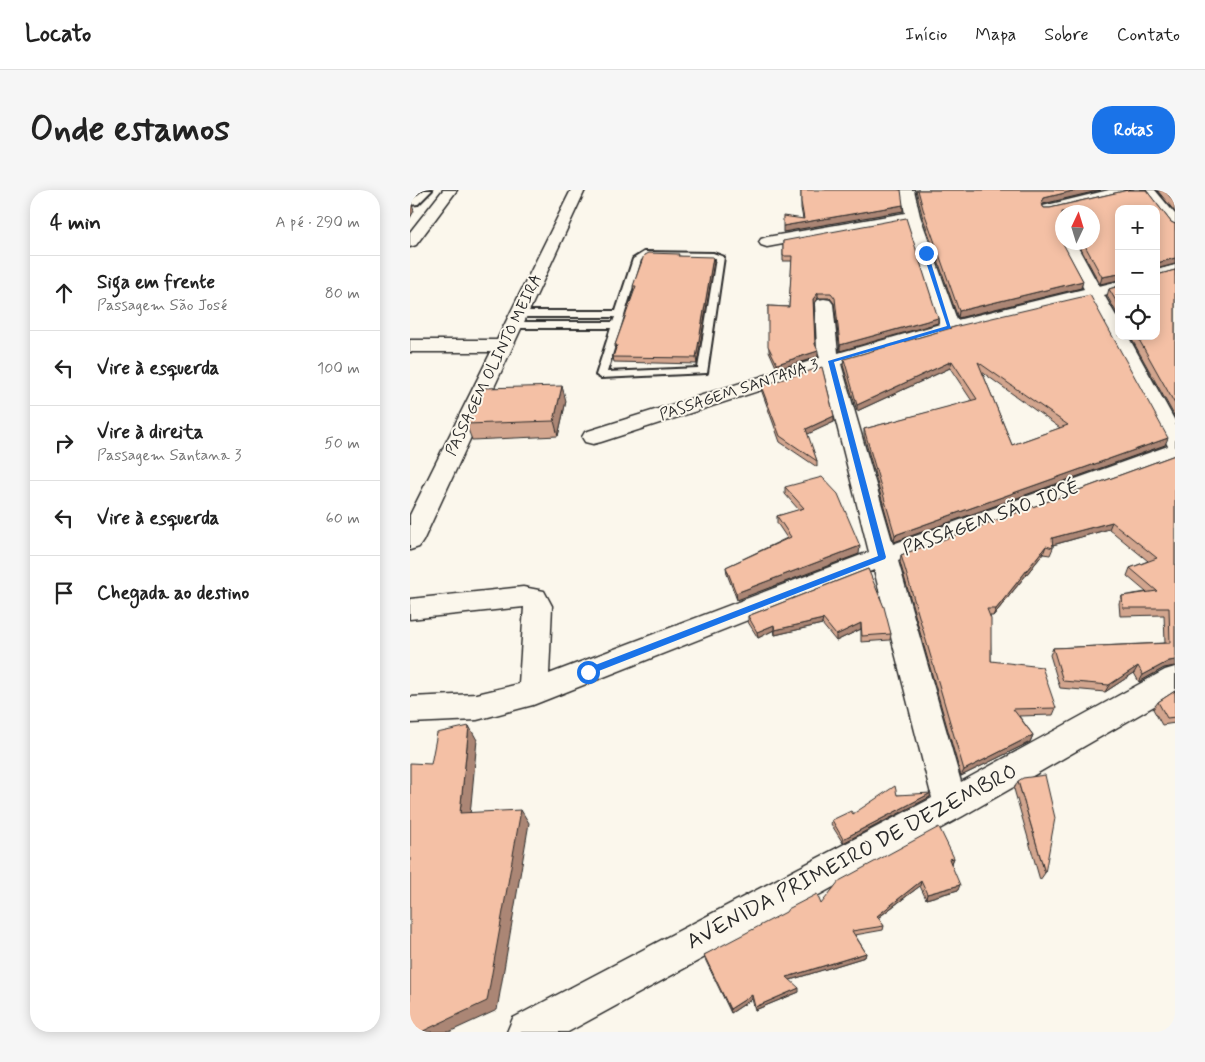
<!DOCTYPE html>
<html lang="pt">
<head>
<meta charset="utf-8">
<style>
  :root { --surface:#fff; --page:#f6f6f6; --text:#222; --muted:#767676; --line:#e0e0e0; --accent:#1a73e8 }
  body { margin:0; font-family:Mynerve,sans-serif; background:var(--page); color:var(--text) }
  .controls { position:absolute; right:15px; top:15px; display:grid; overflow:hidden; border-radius:10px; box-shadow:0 2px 12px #0003 }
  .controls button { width:45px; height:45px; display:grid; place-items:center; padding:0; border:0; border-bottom:1px solid var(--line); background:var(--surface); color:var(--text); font:25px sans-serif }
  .compass { position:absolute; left:645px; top:15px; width:45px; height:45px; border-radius:50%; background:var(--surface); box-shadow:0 2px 12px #0003; rotate:4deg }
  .stop { position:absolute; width:15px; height:15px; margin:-11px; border:4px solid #1a73e8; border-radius:50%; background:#fff }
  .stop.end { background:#1a73e8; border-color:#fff; box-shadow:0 1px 5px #0008 }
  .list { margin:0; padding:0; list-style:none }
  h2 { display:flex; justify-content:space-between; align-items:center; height:65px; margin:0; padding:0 20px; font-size:21px }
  h2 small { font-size:16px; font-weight:400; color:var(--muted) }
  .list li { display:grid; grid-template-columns:32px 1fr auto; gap:15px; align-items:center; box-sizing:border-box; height:75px; padding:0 20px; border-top:1px solid var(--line) }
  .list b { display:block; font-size:19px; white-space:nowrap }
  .list p { margin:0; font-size:16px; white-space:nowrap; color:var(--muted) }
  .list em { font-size:16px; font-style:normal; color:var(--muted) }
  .icon { flex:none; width:28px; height:28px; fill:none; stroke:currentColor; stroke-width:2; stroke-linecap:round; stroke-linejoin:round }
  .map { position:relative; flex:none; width:765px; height:842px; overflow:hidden; border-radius:20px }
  header { display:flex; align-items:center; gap:30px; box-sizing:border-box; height:70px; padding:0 25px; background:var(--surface); border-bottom:1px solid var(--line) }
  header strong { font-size:24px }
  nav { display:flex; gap:28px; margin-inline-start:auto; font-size:18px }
  .intro { display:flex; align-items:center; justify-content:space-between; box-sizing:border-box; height:120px; padding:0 30px }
  h1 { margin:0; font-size:35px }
  .button { padding:12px 22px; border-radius:20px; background:var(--accent); color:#fff; font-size:18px; font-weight:700 }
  main { display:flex; gap:30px; padding:0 30px }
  aside { flex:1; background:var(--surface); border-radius:20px; box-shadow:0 2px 12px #0003 }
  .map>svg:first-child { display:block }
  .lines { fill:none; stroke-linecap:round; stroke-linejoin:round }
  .service-casing { stroke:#2b2b2b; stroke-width:4 }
  .minor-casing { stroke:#2b2b2b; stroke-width:3 }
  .service { fill:#fbf7ec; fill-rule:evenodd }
  .minor { fill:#fbf7ec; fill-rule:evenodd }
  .wall { fill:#d2a58e; stroke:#2b2b2b; fill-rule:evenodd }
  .shaded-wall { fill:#ab8674; stroke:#2b2b2b }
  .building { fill:#f4c0a5; stroke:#2b2b2b; fill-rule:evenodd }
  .route { fill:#1a73e8 }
  .labels { text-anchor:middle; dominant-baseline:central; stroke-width:4; stroke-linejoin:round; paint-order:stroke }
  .far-street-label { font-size:16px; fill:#2b2b2b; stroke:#fbf7ec }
  .street-label { font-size:19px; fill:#2b2b2b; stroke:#fbf7ec }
  .near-street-label { font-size:22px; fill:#2b2b2b; stroke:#fbf7ec }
</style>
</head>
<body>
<header>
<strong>Locato</strong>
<nav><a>Início</a><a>Mapa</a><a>Sobre</a><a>Contato</a></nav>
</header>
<div class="intro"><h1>Onde estamos</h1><a class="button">Rotas</a></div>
<main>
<aside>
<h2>4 min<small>A pé · 290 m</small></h2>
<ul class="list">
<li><svg class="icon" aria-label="ahead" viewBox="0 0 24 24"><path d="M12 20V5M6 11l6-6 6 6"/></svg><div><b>Siga em frente</b><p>Passagem São José</p></div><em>80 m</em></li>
<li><svg class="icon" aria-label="left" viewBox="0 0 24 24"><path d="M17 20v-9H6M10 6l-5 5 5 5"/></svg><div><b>Vire à esquerda</b></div><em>100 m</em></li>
<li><svg class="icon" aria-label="right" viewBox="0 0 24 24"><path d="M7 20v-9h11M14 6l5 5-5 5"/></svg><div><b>Vire à direita</b><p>Passagem Santana 3</p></div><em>50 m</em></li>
<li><svg class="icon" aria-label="left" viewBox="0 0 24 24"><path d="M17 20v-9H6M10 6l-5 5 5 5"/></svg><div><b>Vire à esquerda</b></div><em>60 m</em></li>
<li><svg class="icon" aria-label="arrive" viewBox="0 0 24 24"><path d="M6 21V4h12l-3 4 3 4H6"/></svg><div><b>Chegada ao destino</b></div></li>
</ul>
</aside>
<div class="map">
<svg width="765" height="842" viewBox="0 0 765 842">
  <rect width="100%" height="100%" fill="#fbf7ec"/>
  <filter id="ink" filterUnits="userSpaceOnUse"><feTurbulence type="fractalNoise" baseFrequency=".02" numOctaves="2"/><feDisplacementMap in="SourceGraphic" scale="10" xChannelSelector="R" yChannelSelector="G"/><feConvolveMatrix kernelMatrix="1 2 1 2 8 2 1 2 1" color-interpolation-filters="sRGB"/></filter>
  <g filter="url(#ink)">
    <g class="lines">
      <g class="service-casing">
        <path id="service" d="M14 0H22L8 14 0 15V11Z
          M234 62 303 63 314 67 297 183 191 188 186 185 201 138H104L99 135 104 132H203L205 127H110L105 124 110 121H206L223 69ZM238 66 306 68 288 178 197 182 231 70Z"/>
      </g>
      <g class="minor-casing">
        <path id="minor" d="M33 0H47L6 55 0 57V42Z
          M161 0H175L13 351 9 357 0 360V325L81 162H0V150H87Z
          M490 0H504L510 26 547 130 674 99 649 52 652 48V52H665L689 96 709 91V101L694 105 709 131V146H718L765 231V269L488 371 551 592 755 480 765 477V504L553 626 158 842H97L103 828 522 608 464 380 123 515 67 530 0 533V507L67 504 109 494 114 417 0 429V409L113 397 134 401 142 416 139 484 459 362 413 180 191 252 183 254 175 252 172 247 175 242 410 168 407 159 405 114 408 110 414 109 420 110 423 114 428 163 530 134 497 31 357 57 351 55 349 52 351 49 357 47 495 23ZM679 109 758 256 483 354 431 174 546 141Z
          M699 0H723L721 3 638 23 633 22 631 19 633 16Z
          M731 0H745L765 24V39L760 37Z
          M765 75V85L746 90V80Z"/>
      </g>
      <use href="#service" class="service"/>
      <use href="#minor" class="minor"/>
    </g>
    <path class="wall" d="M391 0 493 15V21L373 42 393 29 391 18Z
      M506 0H691L633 14 632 15 634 18H640L718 0H736L761 32 765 34V74L747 79V85L765 80V227L720 146H746V19H709V90L690 94 667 52H682V22H652V47V46L650 49 673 91 671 98 548 128 512 25Z
      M747 0H765V22Z
      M373 51 528 128V133L430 161 424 113 420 108H408L403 114 405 154 408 167 367 179 359 161 358 116 379 117 382 71H373Z
      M269 66 304 72 287 174 204 172 203 167 206 160 205 155 225 101H224L223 96Z
      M709 96V127L697 106 699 99Z
      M548 136 755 255 484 352 454 246V239L562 211 540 178 447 221 433 175 434 169ZM572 182 650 238 602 255Z
      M351 196 424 232 397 244 407 271V277L370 252 352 202Z
      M156 211 148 246 62 250 56 234Z
      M765 265V476L754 478 729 492 724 483 695 502 650 498 640 465 643 458 755 453 754 425 710 426 709 413 712 406 736 402 717 386 720 378 738 371 699 339 643 355V358L640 365 633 364 583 426H580L581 471 646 518 643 525 609 526 623 545 620 552 551 586 490 372 491 365Z
      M375 297 449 364 327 410 317 384 316 377 377 348 367 333V326L389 320 375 304Z
      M458 379 481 444 480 450 451 452V439L426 451 412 434 365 445 364 440 348 448 338 432V426Z
      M765 501V533L752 535 743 519 748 512Z
      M608 591 635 683 630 690 604 599Z
      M487 605 520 607 433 653 421 634 422 630 443 624Z
      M544 668 542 673H541L548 700 516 709 510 696 468 728 474 736 473 740 445 745 456 763 455 767 380 790 389 802 345 820 342 809 321 823 295 769 294 765 411 714Z"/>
    <path class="shaded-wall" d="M667 0H691L633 14 629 20 631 14 634 8Z
      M0 9 4 21 0 28Z
      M493 15V21L373 42V36Z
      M303 67 304 72 287 174 286 168Z
      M765 68V74L746 79 747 73Z
      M709 84V90L690 94 692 87Z
      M673 91 671 98 548 128 549 121Z
      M408 103V108L403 114V109Z
      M528 128V133L430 161V155Z
      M408 161V167L367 179V174Z
      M542 171 540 178 447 221V215Z
      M152 196 156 211 148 246 144 231Z
      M424 226V232L396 245V239Z
      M758 248 755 255 484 352 485 345Z
      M702 332 699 339 639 356 642 348Z
      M450 356 449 364 327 410 326 403Z
      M636 356 633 364 583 426 586 419Z
      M413 429 412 434 365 445V440Z
      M451 433V439L426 451V445Z
      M364 435V440L348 448 347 442Z
      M765 470V476L754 478 729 492 733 485 759 471Z
      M728 476 724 483 695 502 699 495Z
      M59 536 67 550 59 636 50 623Z
      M623 545 620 552 551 586 554 580Z
      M521 603 520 607 433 653V649Z
      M111 620 119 633 87 820 39 842H11Z
      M544 668 542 673 537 674 539 669Z
      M511 691 510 696 465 730 467 726Z
      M550 695 548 700 516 709 517 704Z
      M456 763 455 767 377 791V787Z
      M389 798V802L345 820V817Z
      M342 805V809L321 823 320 819Z"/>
    <path class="building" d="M391 0H491L493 15 373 36V26L394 29 391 12Z
      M508 0H667L634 8 631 14 634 18H640L718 0H736L761 32 765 34V68L747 73V85L765 80V214L727 146H746V19H709V84L692 87 673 52H682V22H652V41L649 46 673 91 549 121 513 19Z
      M755 0H765V13Z
      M496 28 528 128 430 155 425 108 421 103H408L403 109 405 154 408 161 367 174 358 156V116L379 117 382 66H373V51Z
      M238 63 269 64 268 66 303 67 286 168 203 167 207 155H205L226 96H223L234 65Z
      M709 96V116L699 99Z
      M680 105 758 248 485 345 454 239 567 209 542 171 447 215 434 169 548 136ZM568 172 658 235 602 255Z
      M412 177 424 226 396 239 407 271 370 246 351 196Z
      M152 196 144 231 56 234 73 198Z
      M765 265V470L759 471 733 485 728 476 699 495 653 491 643 458 760 453 759 418H713L712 406 747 401 720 378 747 368 702 332 642 348 643 358 636 356 586 419H577L581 429V471L632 477 646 518 603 519 623 545 554 580 491 365Z
      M412 287 428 304 450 356 326 403 316 377 381 347 367 326 394 318 375 297Z
      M458 379 474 417 481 444 452 446 451 433 426 445 413 429 365 440 364 435 347 442 338 426Z
      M765 501V527L757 528 748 512Z
      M59 536 50 623 111 620 77 811 11 842H0V573L21 574 27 543Z
      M635 585 645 628 635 683 608 591 613 588Z
      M485 596 487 605 521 603 433 649 422 630 441 621 443 624Z
      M529 637 544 668 539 669 550 695 517 704 511 691 467 726 474 736 442 741 456 763 377 787 389 798 345 817 342 805 320 819 294 765 376 722 378 719 407 704 411 714 429 691Z"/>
  </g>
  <path class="route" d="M516 61 518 63 541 138 424 172 476 367 475 369 181 484H175V479L468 366 418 171 537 136 513 63Z"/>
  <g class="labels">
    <g class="far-street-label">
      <text transform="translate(84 175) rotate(-64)">PASSAGEM OLINTO MEIRA</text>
      <text transform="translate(329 200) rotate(-18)">PASSAGEM SANTANA 3</text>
    </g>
    <g class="street-label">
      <text transform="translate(581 328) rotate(-20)">PASSAGEM SÃO JOSÉ</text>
    </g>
    <g class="near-street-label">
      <text transform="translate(442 667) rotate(-28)">AVENIDA PRIMEIRO DE DEZEMBRO</text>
    </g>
  </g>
</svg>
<div class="controls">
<button>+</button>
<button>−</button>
<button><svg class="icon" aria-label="locate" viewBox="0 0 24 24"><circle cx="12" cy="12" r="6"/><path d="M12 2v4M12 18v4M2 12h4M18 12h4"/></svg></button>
</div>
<svg class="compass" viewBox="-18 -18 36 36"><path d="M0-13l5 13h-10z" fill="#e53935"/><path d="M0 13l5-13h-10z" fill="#767676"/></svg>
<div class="stop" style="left:178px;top:482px"></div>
<div class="stop end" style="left:516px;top:63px"></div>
</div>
</main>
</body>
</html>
